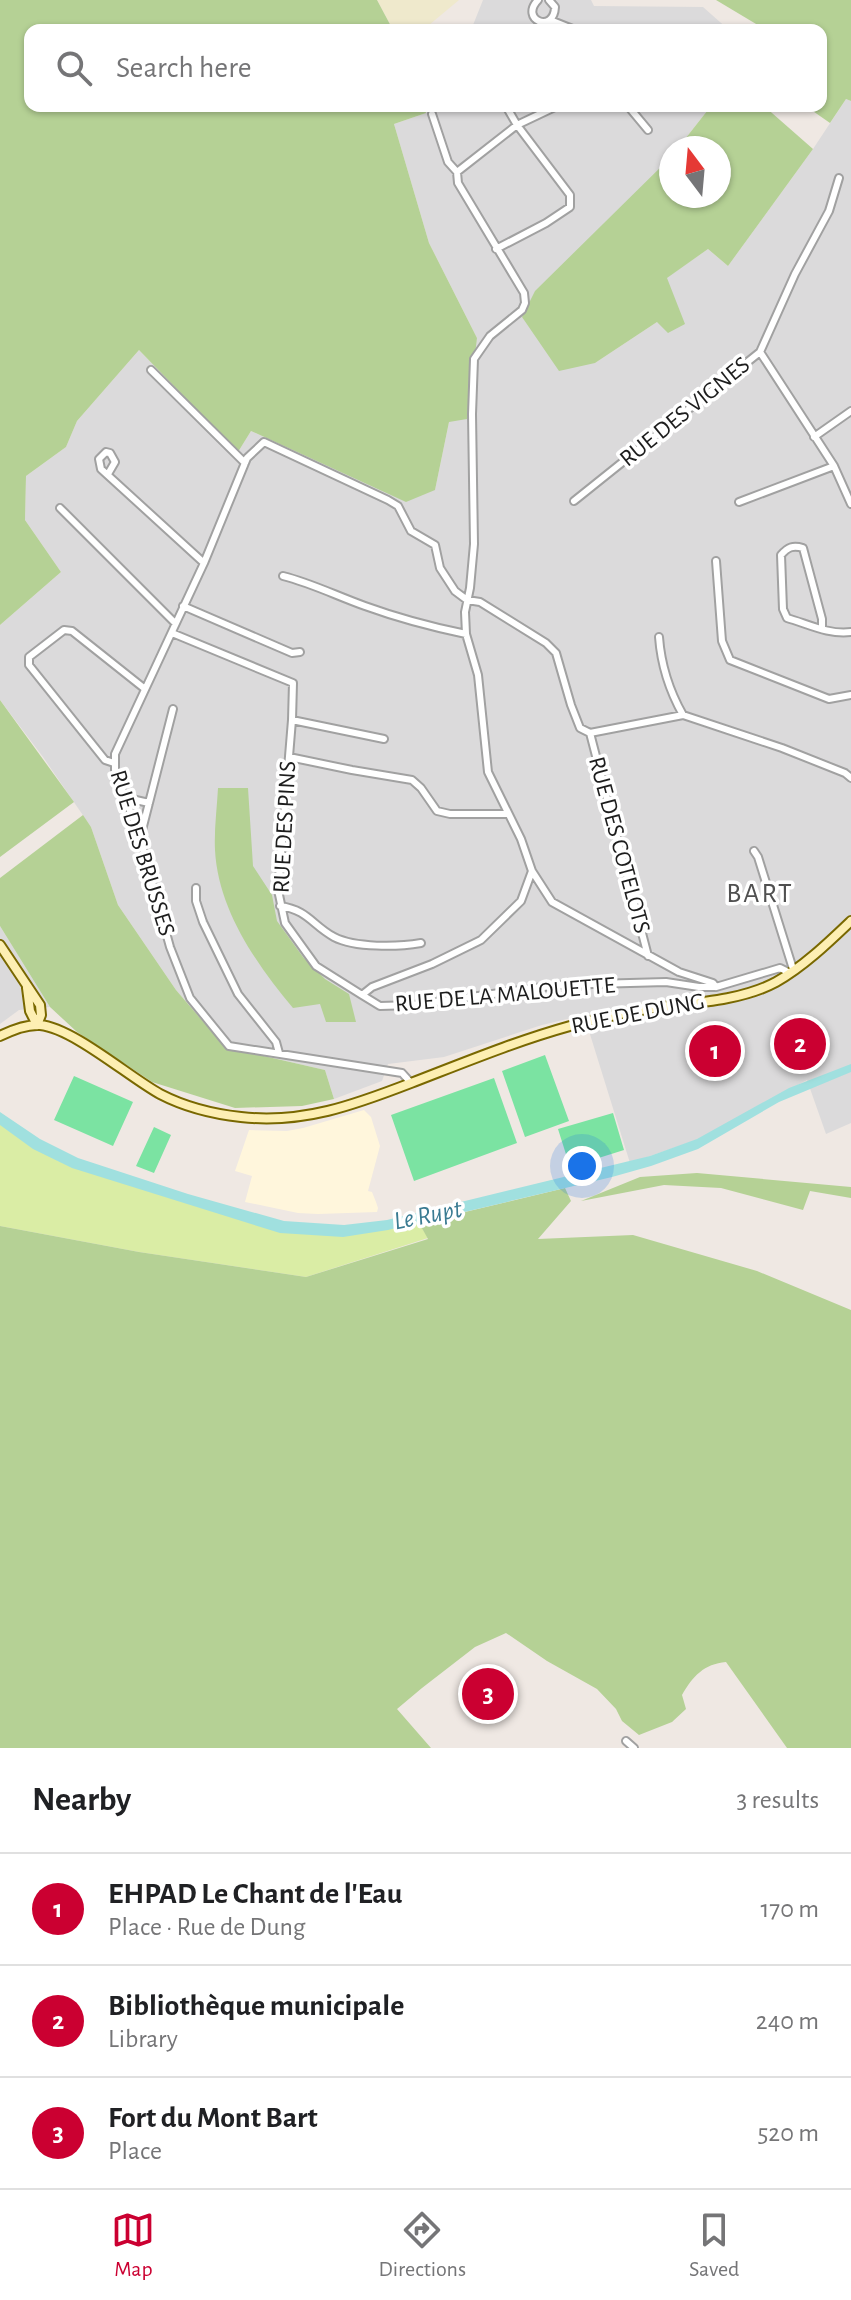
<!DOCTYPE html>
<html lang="en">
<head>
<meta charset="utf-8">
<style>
  :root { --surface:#fff; --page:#f2f2f2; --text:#202124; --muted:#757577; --line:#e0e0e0; --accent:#cb0031 }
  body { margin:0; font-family:"Alegreya Sans",sans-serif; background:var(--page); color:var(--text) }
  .compass { position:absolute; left:659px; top:136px; width:72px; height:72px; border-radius:50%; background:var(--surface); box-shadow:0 2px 6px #0004; rotate:344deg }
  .you { position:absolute; left:582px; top:1166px; width:28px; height:28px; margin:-20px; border:6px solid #fff; border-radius:50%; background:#1a73e8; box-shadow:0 0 0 12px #1a73e833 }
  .badge { display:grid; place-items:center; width:52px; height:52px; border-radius:50%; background:var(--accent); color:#fff; font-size:26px; font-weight:700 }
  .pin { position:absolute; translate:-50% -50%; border:4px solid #fff; box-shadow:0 2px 8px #0006 }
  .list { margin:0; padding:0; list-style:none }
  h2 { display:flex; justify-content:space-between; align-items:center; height:104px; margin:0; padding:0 32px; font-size:34px }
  h2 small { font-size:26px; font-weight:400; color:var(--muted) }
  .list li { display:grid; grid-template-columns:52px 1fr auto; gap:24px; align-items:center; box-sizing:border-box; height:112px; padding:0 32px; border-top:2px solid var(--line) }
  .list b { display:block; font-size:30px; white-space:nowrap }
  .list p { margin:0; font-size:26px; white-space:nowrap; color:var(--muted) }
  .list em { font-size:26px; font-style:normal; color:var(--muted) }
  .icon { flex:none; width:44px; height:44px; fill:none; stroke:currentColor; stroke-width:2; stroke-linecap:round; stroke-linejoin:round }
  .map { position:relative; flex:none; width:851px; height:1748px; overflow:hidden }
  .search { position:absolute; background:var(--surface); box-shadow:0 2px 6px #0004; left:24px; right:24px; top:24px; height:88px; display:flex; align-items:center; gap:20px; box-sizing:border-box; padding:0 28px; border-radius:16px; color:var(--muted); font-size:30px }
  .sheet { height:440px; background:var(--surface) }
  nav { display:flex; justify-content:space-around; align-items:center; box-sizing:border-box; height:112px; border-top:2px solid var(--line); background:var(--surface); font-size:22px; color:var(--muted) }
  nav a { display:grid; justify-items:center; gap:4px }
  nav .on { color:var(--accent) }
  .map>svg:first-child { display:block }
  .residential { fill:#dbdadb }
  .education { fill:#fff6dc }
  .farmland { fill:#efe9cc }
  .grass { fill:#daeda5 }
  .forest { fill:#b5d195 }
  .pitch { fill:#7be3a2 }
  .water { fill:#a0e0df }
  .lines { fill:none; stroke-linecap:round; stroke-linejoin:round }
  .minor-casing { stroke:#a1a1a1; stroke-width:10 }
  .secondary-casing { stroke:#796800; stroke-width:12 }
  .minor { stroke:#fff; stroke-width:6 }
  .secondary { stroke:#fdefb3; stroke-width:8 }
  .labels { text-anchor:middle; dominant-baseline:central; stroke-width:7; stroke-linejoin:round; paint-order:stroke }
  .street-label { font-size:24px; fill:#1d1d1d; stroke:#fff }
  .water-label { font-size:26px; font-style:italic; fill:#3a7b92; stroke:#fff }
  .quarter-label { font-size:28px; letter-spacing:2px; fill:#505050; stroke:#fff }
</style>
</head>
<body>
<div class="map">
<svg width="851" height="1748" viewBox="0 0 851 1748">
  <rect width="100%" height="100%" fill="#efe8e3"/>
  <path class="residential" d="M483 0H591L594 6 703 7 729 30H471Z
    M846 99 851 101V1123L826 1134 807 1080 702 1138 630 1163 584 1015 542 1025 444 1057 388 1064 382 1081 334 1099 325 1070 225 1047 176 990 118 905 91 827 43 757 0 700V625L61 572 25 520 26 476 66 447 77 421 139 350 238 452 251 431 319 462 435 490 449 422 477 338 429 243 394 124 426 113 434 106H711L678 148H671V157L668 161 595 363 657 322 666 278 708 249 728 266 813 149Z
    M0 926 50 1007 19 1010 0 1024Z"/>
  <path class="education" d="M364 1110 371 1117 380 1146 368 1191 372 1192 376 1202 378 1208 377 1212 318 1214 298 1213 245 1202 252 1176 235 1171 249 1130 287 1131 303 1128Z"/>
  <path class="farmland" d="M377 0H459L423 30H393Z"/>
  <path class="grass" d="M0 1116 74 1164 271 1226 347 1235 419 1223 428 1238 306 1277 139 1252 0 1226Z"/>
  <path class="forest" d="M0 0H377L393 30H30V106H424L426 113 394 124 429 243 477 338 467 419 449 422 435 490 406 502 251 431 238 452 139 350 77 421 66 447 26 476 25 520 61 572 0 625Z
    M716 0H851V101L846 99 830 123 807 107 821 106V30H766Z
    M711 106H764L813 149 728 266 708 249 667 278 685 324 668 333 657 322 595 363 559 371 522 317 535 291 671 157V196H719V148H678Z
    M0 700 74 802 0 857Z
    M218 788H248L253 866 272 895 277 921 303 957 325 979 349 994 356 1022H326L320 1004 293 1008C256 964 218 909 215 850 214 829 217 808 218 788Z
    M83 815 91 827 118 905 176 990 225 1047 325 1070 334 1099 302 1106 235 1108 152 1082 77 1032 50 1007 0 926V878Z
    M697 1173 851 1187V1198L810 1191 803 1210 721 1188 664 1185 581 1201 640 1177Z
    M565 1188 571 1201 538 1239 633 1235 757 1271 851 1310V1748H787L726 1662C704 1664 693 1676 682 1695L686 1709 672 1722 639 1735 622 1721 616 1709 597 1689 547 1661 506 1633 475 1647 422 1688 397 1709 431 1748H0V1226L139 1252 306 1277 428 1239 419 1223Z"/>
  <path class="pitch" d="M545 1055 569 1121 525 1137 502 1071Z
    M74 1076 133 1102 113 1146 54 1120Z
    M494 1078 517 1143 414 1181 391 1115Z
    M613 1113 624 1150 570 1167 558 1129Z
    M154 1127 171 1135 154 1173 136 1166Z"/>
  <path class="water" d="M851 1064V1072L779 1102 698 1149 651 1166 612 1177 388 1230 343 1237 280 1233 72 1168 33 1149 0 1125V1112L40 1139 78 1158 188 1194 284 1221 344 1225 387 1220 650 1156 697 1139 789 1088Z"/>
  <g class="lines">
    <g class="minor-casing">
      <path id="minor" d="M538 0C519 20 554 34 555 7L549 0
        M550 20 575 30
        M628 106 648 130
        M432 114 448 162 457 172 458 183 524 293 525 303 522 310 490 336 474 359 472 414 474 544 470 588 465 612 466 634 478 675 488 772 521 839 532 871 521 901 481 940 432 964 372 987 362 995 380 1006 413 1005 558 985 666 982 699 987H716L780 968 788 972
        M457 172 517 125 557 106
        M496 249 546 223 570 207V195L517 125 506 106
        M760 352 834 466 851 504
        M151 370 245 463
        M814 437 851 411
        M108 474 115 462 110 453 106 452 99 459 101 469 204 563
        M574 501 760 352 795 274 829 211 839 178
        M739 502 834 466
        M60 508 175 623
        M716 561 722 641 730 660 829 699 851 695
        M283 576C311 583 337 596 365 606 398 618 432 627 466 634
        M183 606 292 653 300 652
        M822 629V619L803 548C793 545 788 547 781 555L783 609 787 618C808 624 829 635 851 632
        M172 633 293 683 292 720 278 890 285 923 316 966 362 995
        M659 637C661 664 670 692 683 715L782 748 845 773 851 778
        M292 720 384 739
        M590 733 648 956
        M590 733 683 715
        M289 757 352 770 412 780 421 788 437 811 450 814H508
        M114 763 105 760 29 665V657L64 630 72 631 145 689
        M127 798 149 803
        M140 838 173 709
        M754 851 758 857 793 969
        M532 871 552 902 679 972 713 983 716 987
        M196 888V901L203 922 238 994 276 1042 279 1053
        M280 906C308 910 312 925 334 937 355 948 398 947 421 943
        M411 1083 402 1073 229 1046 190 998 170 947 140 838 115 770V754L204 563 247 458 264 442 388 500 398 506 411 531 435 545 440 568 455 591 467 600 480 602 546 643 556 653 571 705 580 728 590 733
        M626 1741 634 1748"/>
    </g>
    <g class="secondary-casing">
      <path id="secondary" d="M0 945 40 1005 41 1015 37 1025
        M27 988 30 1011 37 1025
        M0 1036C12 1030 26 1024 40 1025 73 1028 129 1077 160 1094 185 1107 213 1114 241 1117 303 1124 354 1105 411 1083 463 1063 516 1041 570 1026 597 1019 625 1012 653 1008 692 1003 741 1001 776 982 803 967 829 942 851 921"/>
    </g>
    <use href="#minor" class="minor"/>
    <use href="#secondary" class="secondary"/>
  </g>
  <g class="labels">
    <g class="street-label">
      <text transform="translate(685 412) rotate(-39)">RUE DES VIGNES</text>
      <text transform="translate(285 827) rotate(-87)">RUE DES PINS</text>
      <text transform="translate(619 845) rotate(75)">RUE DES COTELOTS</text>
      <text transform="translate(142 853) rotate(73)">RUE DES BRUSSES</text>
      <text transform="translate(505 995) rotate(-5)">RUE DE LA MALOUETTE</text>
      <text transform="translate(638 1014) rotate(-11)">RUE DE DUNG</text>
    </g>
    <g class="water-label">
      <text transform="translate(428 1215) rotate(-11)">Le Rupt</text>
    </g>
    <g class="quarter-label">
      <text x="760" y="894">BART</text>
    </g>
  </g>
</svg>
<svg class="compass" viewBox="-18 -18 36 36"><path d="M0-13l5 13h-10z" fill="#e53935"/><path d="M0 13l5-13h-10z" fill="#757577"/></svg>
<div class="you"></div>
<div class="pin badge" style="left:715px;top:1051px">1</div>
<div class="pin badge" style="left:800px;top:1044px">2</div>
<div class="pin badge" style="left:488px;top:1694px">3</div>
<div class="search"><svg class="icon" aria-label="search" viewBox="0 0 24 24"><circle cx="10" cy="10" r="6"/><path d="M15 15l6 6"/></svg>Search here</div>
</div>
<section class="sheet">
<h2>Nearby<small>3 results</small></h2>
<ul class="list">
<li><span class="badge">1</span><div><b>EHPAD Le Chant de l'Eau</b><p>Place · Rue de Dung</p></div><em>170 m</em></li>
<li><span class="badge">2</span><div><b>Bibliothèque municipale</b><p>Library</p></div><em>240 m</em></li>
<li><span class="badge">3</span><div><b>Fort du Mont Bart</b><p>Place</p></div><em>520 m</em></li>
</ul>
</section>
<nav>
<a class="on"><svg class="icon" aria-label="map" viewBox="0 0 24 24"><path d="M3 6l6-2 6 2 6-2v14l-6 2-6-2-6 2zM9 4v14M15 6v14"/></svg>Map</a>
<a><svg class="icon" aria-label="directions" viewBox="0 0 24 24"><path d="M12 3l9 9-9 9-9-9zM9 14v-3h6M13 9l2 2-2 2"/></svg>Directions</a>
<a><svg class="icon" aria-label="saved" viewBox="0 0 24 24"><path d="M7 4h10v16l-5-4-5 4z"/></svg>Saved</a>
</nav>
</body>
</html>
